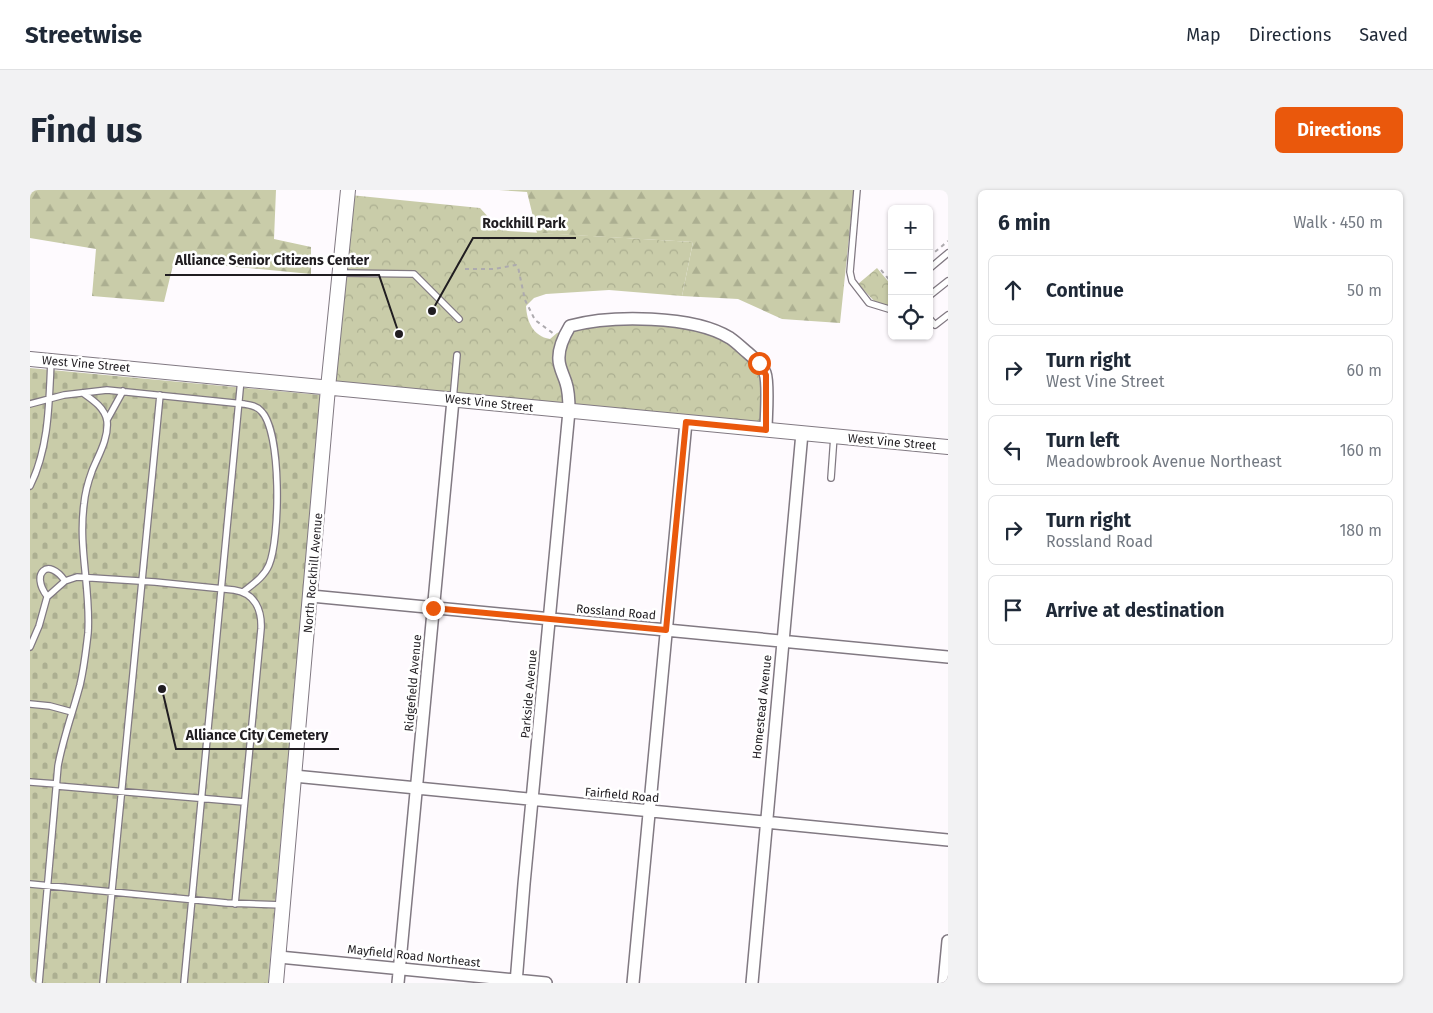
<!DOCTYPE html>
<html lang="en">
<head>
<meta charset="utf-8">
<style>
  :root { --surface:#fff; --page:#f2f2f3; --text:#1f2937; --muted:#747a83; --line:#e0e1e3; --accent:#ea580c }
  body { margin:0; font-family:"Fira Sans",sans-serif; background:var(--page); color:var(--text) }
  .controls { position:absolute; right:15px; top:15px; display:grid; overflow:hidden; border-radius:8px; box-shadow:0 1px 4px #0004 }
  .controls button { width:45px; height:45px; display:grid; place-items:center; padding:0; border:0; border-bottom:1px solid var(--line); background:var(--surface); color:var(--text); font:25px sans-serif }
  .stop { position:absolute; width:15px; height:15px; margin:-11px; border:4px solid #ea580c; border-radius:50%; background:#fff }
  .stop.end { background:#ea580c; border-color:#fff; box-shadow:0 1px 5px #0008 }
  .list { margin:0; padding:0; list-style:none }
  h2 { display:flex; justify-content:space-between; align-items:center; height:65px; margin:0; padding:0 20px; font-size:21px }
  h2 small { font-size:16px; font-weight:400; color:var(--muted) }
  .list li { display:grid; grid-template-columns:32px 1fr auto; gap:15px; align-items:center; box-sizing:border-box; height:70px; margin:0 10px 10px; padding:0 10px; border:1px solid var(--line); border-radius:8px }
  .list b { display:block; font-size:19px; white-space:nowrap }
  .list p { margin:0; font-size:16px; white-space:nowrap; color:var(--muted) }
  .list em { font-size:16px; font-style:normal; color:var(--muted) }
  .icon { flex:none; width:28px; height:28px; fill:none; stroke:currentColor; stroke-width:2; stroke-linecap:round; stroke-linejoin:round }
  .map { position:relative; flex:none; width:918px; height:793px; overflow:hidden; border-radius:8px }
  header { display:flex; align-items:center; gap:30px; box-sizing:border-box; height:70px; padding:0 25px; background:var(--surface); border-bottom:1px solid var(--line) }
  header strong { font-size:24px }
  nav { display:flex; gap:28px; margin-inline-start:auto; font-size:18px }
  .intro { display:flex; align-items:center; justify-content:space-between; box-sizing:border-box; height:120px; padding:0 30px }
  h1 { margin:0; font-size:35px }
  .button { padding:12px 22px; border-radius:8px; background:var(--accent); color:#fff; font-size:18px; font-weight:700 }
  main { display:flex; gap:30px; padding:0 30px }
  aside { flex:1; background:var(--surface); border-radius:8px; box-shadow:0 1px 4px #0004 }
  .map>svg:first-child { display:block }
  .forest { fill:url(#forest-firs) }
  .cemetery { fill:url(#cemetery-stones) }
  .park { fill:url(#park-crowns) }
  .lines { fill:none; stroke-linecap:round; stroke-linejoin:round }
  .service-casing { stroke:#817982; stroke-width:8 }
  .minor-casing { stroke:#817982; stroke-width:14 }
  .tertiary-casing { stroke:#817982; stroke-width:16 }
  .path { stroke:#adaaae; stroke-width:2; stroke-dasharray:4 4; stroke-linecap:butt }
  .service { stroke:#fff; stroke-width:5.5 }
  .minor { stroke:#fff; stroke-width:11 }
  .tertiary { stroke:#fff; stroke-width:14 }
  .route { stroke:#ea580c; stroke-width:6 }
  .labels { text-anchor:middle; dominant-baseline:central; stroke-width:5; stroke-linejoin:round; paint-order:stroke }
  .street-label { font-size:12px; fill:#201d21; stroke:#fff }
  .leader { fill:none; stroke:#201d21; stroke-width:2 }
  .callout-dot { fill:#201d21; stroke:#fff; stroke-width:2 }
  .callout-label { font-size:14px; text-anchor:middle; font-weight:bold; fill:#201d21; stroke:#fff; stroke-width:5; stroke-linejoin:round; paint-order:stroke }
</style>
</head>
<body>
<header>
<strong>Streetwise</strong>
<nav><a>Map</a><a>Directions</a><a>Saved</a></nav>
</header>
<div class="intro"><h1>Find us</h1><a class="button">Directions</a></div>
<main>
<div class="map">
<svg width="918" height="793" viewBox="0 0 918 793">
  <defs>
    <pattern id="forest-firs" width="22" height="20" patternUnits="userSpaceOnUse" patternTransform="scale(1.25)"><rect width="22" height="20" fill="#c9cca9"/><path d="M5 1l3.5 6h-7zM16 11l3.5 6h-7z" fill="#acaf91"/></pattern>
    <pattern id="cemetery-stones" width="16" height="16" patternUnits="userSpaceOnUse" patternTransform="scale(1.25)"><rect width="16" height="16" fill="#c9cca9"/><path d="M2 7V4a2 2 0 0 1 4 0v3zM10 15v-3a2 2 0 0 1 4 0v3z" fill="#acaf91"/></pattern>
    <pattern id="park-crowns" width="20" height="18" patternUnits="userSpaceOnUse" patternTransform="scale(1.25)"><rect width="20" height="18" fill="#c9cca9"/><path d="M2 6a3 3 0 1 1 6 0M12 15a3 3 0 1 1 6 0" fill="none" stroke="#acaf91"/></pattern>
  </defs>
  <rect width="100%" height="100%" fill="#fefafe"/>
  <path class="forest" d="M0 0H246L244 49 281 57V84L144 71 134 112 62 106 66 59 0 48Z
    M469 0H824L810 133 752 129 708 109 652 106 663 52 507 43 497 2Z"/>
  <path class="cemetery" d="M0 178 291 205 238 793H0Z"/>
  <path class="park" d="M320 5 450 18 461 30 478 41 663 52 652 106 579 100 516 104 504 108 496 116C497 132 503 146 520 149L527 143 557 133 646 135 690 146 721 171 732 185 730 234 302 193Z
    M847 78 862 96V115L859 117 846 113 828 94Z"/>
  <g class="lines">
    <g class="service-casing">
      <path id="service" d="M827 0 820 82 822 91 839 113 862 120
        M899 79 918 63
        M310 83 384 84 429 129
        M899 106 918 91
        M899 128 905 135 918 125
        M423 210 427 165
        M0 214 34 205 77 200 214 214C220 215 227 216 231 221 252 241 250 349 239 375 234 387 223 394 213 402
        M77 230 93 201
        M801 288 804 246
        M0 296C19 258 19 213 21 171
        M17 406C0 384 18 366 35 391
        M0 457 9 436 17 407 35 391 47 387 125 392 204 400C225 403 232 420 231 439L205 714
        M0 514 20 516 42 522
        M0 592 27 594
        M27 596 214 612
        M0 694 197 713 253 715
        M9 793 28 576C33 548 43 522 50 495 54 478 56 461 58 443 61 400 48 358 54 314 55 303 58 292 62 281 68 266 79 248 77 231 75 218 63 210 53 203
        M73 793 130 205
        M154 793 211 189"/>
    </g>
    <g class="minor-casing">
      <path id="minor" d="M281 406 918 467
        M264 586 918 650
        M249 767 516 793
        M368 793 423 210
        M486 793 494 694 539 221C539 211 539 202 536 193 534 186 529 177 529 170 528 158 534 146 540 136 581 125 663 125 700 148 706 152 712 158 718 163 724 168 732 175 735 183 739 193 736 227 736 240
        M603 793 656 232
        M722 793 772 243
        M914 793 918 751"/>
    </g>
    <g class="tertiary-casing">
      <path id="tertiary" d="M0 169 918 257
        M246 793 298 198 318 0"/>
    </g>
    <path class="path" d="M899 67 918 51
      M435 79H464L486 75 488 77 495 110 505 130 524 144
      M851 80 862 93"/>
    <use href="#service" class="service"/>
    <use href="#minor" class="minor"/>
    <use href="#tertiary" class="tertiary"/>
  </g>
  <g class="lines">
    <path class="route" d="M403 418 636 440 656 232 736 240V185L729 173"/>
  </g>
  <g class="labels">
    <g class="street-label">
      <text transform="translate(56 174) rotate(5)">West Vine Street</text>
      <text transform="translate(459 213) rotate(6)">West Vine Street</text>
      <text transform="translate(862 252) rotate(5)">West Vine Street</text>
      <text transform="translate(283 383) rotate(-85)">North Rockhill Avenue</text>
      <text transform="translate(586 422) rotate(5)">Rossland Road</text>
      <text transform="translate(383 493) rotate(-85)">Ridgefield Avenue</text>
      <text transform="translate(499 504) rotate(-85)">Parkside Avenue</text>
      <text transform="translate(732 517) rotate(-84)">Homestead Avenue</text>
      <text transform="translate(592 605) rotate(5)">Fairfield Road</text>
      <text transform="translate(384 766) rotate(6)">Mayfield Road Northeast</text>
    </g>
  </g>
  <path class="leader" d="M402 121L443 48H546M369 144L349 85H135M132 499L146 559H309"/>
  <g class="callout-dot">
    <circle cx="402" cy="121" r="5"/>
    <circle cx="369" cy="144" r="5"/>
    <circle cx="132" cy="499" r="5"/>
  </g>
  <g class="callout-label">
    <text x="494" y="38">Rockhill Park</text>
    <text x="242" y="75">Alliance Senior Citizens Center</text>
    <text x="227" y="550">Alliance City Cemetery</text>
  </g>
</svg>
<div class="controls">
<button>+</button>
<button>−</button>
<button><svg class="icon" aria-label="locate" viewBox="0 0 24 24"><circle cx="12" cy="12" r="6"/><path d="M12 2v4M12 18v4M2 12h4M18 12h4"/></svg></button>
</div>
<div class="stop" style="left:729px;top:173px"></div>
<div class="stop end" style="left:403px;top:418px"></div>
</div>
<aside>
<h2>6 min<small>Walk · 450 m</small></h2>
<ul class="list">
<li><svg class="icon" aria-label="ahead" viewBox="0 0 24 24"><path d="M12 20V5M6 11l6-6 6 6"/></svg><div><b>Continue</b></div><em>50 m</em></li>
<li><svg class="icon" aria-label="right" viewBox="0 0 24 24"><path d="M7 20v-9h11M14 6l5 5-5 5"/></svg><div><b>Turn right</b><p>West Vine Street</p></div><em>60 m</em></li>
<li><svg class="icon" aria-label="left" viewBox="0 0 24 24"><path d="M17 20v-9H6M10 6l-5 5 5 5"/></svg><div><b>Turn left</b><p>Meadowbrook Avenue Northeast</p></div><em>160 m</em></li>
<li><svg class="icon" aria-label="right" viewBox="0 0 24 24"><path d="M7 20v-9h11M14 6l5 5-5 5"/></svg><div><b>Turn right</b><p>Rossland Road</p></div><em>180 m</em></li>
<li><svg class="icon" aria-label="arrive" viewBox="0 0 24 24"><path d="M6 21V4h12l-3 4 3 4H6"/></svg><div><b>Arrive at destination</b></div></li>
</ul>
</aside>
</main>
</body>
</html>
